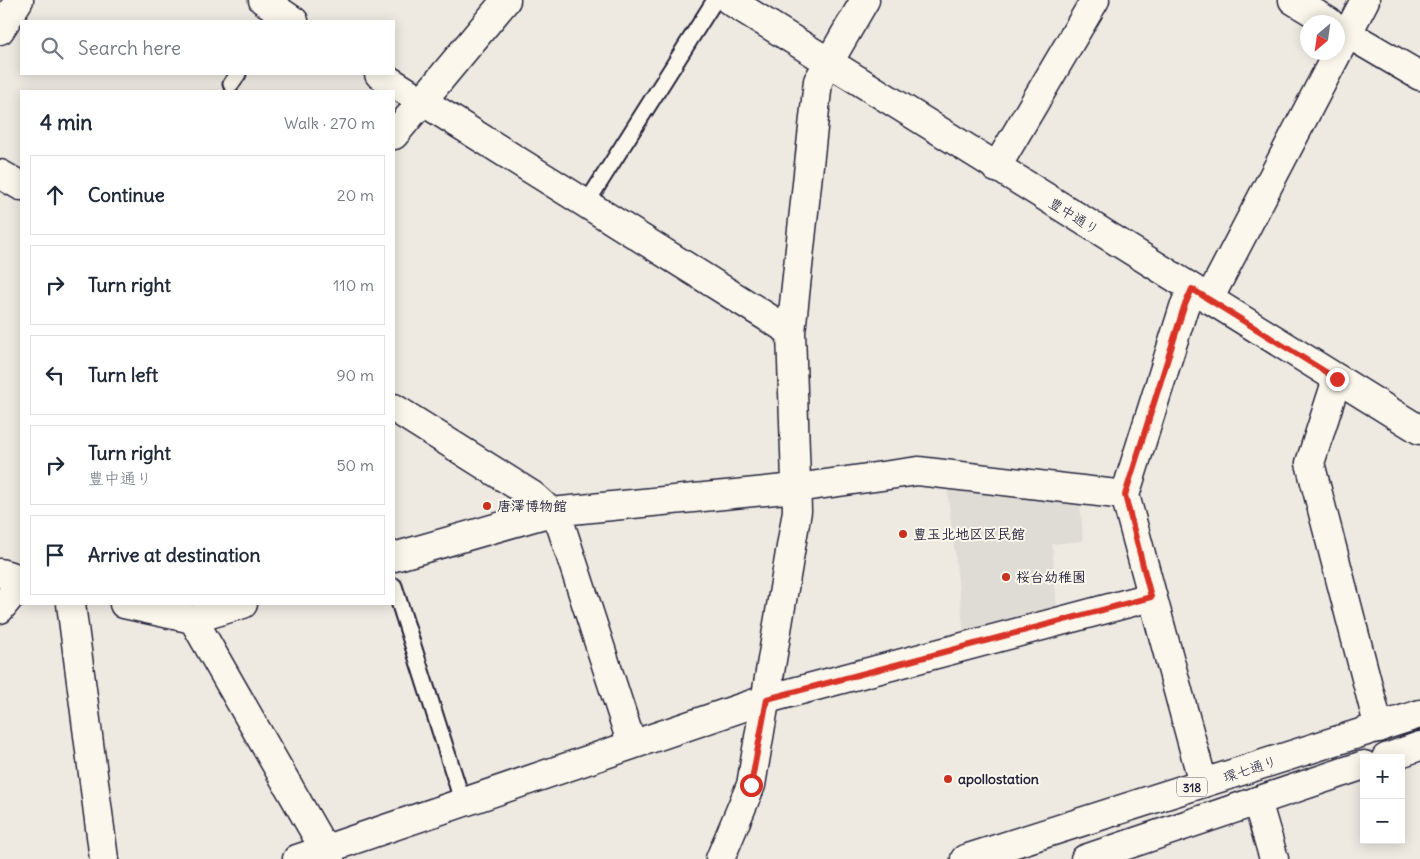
<!DOCTYPE html>
<html lang="en">
<head>
<meta charset="utf-8">
<style>
  :root { --surface:#fff; --page:#f2f2f3; --text:#1f2937; --muted:#747a83; --line:#e0e1e3 }
  body { margin:0; font-family:Delius,"Klee One",sans-serif; background:var(--page); color:var(--text) }
  .controls { position:absolute; right:15px; bottom:15px; display:grid; overflow:hidden; border-radius:0px; box-shadow:0 2px 12px #0003 }
  .controls button { width:45px; height:45px; display:grid; place-items:center; padding:0; border:0; border-bottom:1px solid var(--line); background:var(--surface); color:var(--text); font:25px sans-serif }
  .compass { position:absolute; left:1300px; top:15px; width:45px; height:45px; border-radius:50%; background:var(--surface); box-shadow:0 2px 12px #0003; rotate:209deg }
  .stop { position:absolute; width:15px; height:15px; margin:-11px; border:4px solid #d93025; border-radius:50%; background:#fff }
  .stop.end { background:#d93025; border-color:#fff; box-shadow:0 1px 5px #0008 }
  .list { margin:0; padding:0; list-style:none }
  h2 { display:flex; justify-content:space-between; align-items:center; height:65px; margin:0; padding:0 20px; font-size:21px }
  h2 small { font-size:16px; font-weight:400; color:var(--muted) }
  .list li { display:grid; grid-template-columns:32px 1fr auto; gap:15px; align-items:center; box-sizing:border-box; height:80px; margin:0 10px 10px; padding:0 10px; border:1px solid var(--line); border-radius:0px }
  .list b { display:block; font-size:19px; white-space:nowrap }
  .list p { margin:0; font-size:16px; white-space:nowrap; color:var(--muted) }
  .list em { font-size:16px; font-style:normal; color:var(--muted) }
  .icon { flex:none; width:28px; height:28px; fill:none; stroke:currentColor; stroke-width:2; stroke-linecap:round; stroke-linejoin:round }
  .map { position:relative; flex:none; width:1420px; height:859px; overflow:hidden }
  .search { position:absolute; background:var(--surface); box-shadow:0 2px 12px #0003; left:20px; top:20px; width:375px; height:55px; display:flex; align-items:center; gap:12px; box-sizing:border-box; padding:0 18px; border-radius:0px; color:var(--muted); font-size:19px }
  .panel { position:absolute; background:var(--surface); box-shadow:0 2px 12px #0003; left:20px; top:90px; width:375px; height:515px; border-radius:0px }
  .map>svg:first-child { display:block }
  .built { fill:#dfdbd5 }
  .lines { fill:none; stroke-linecap:round; stroke-linejoin:round }
  .lane-casing { stroke:#22223b; stroke-width:19 }
  .street-casing { stroke:#22223b; stroke-width:31 }
  .secondary-casing { stroke:#22223b; stroke-width:31 }
  .primary-casing { stroke:#22223b; stroke-width:31 }
  .lane { stroke:#fbf7ec; stroke-width:15 }
  .street { stroke:#fbf7ec; stroke-width:28 }
  .secondary { stroke:#fbf7ec; stroke-width:28 }
  .primary { stroke:#fbf7ec; stroke-width:28 }
  .route { stroke:#d93025; stroke-width:6 }
  .poi-dot { fill:#c8321e; stroke:#fbf7ec; stroke-width:2 }
  .labels { text-anchor:middle; dominant-baseline:central; stroke-width:4; stroke-linejoin:round; paint-order:stroke }
  .shield { fill:#fbf7ec; stroke:#636270; stroke-width:1 }
  .shield-label { font-size:12px; font-weight:bold; fill:#22223b }
  .street-label { font-size:14px; fill:#22223b; stroke:#fbf7ec }
  .poi-label { font-size:14px; font-weight:bold; fill:#22223b; stroke:#fbf7ec; text-anchor:start }
</style>
</head>
<body>
<div class="map">
<svg width="1420" height="859" viewBox="0 0 1420 859">
  <rect width="100%" height="100%" fill="#eeeae2"/>
  <filter id="ink" filterUnits="userSpaceOnUse"><feTurbulence type="fractalNoise" baseFrequency=".02" numOctaves="2"/><feDisplacementMap in="SourceGraphic" scale="10" xChannelSelector="R" yChannelSelector="G"/><feConvolveMatrix kernelMatrix="1 2 1 2 8 2 1 2 1" color-interpolation-filters="sRGB"/></filter>
  <g filter="url(#ink)">
    <path class="built" d="M947 486 1080 502 1083 541 1052 544 1057 610 964 632Z"/>
    <g class="lines">
      <g class="lane-casing">
        <path id="lane" d="M231 84 238 74
          M586 204 715 0
          M394 586 463 803"/>
      </g>
      <g class="street-casing">
        <path id="street" d="M263 0 294 21
          M1293 0 1329 22
          M1338 28 1420 76
          M0 30 19 0
          M379 74 791 332
          M996 168 1095 0
          M0 174 21 186
          M1192 289 1184 307 1125 495 1203 783
          M1209 299 1365 0
          M1337 379 1310 463 1379 728
          M394 408 532 495 551 512 561 526 632 745
          M394 557 551 512 796 488 918 471 1125 495
          M0 573 21 579
          M71 604 104 859
          M124 604 193 619 243 604
          M193 619 330 859
          M1257 801 1274 859
          M297 859 767 699 1151 597
          M720 859 751 785 797 511 791 332 818 81 865 0"/>
      </g>
      <g class="secondary-casing">
        <path id="secondary" d="M729 0 1420 430
          M394 135 506 0
          M0 609 21 583"/>
      </g>
      <g class="primary-casing">
        <path id="primary" d="M1386 758 1420 746
          M965 859 1420 714
          M1085 859 1364 765"/>
      </g>
      <use href="#lane" class="lane"/>
      <use href="#street" class="street"/>
      <use href="#secondary" class="secondary"/>
      <use href="#primary" class="primary"/>
    </g>
  </g>
  <g class="lines" filter="url(#ink)">
    <path class="route" d="M751 785 767 699 1151 597 1125 495 1184 307 1192 289 1337 379"/>
  </g>
  <g class="poi-dot">
    <circle cx="487" cy="506" r="5"/>
    <circle cx="903" cy="534" r="5"/>
    <circle cx="1006" cy="577" r="5"/>
    <circle cx="948" cy="779" r="5"/>
  </g>
  <g class="labels">
    <rect class="shield" x="1177" y="777.5" width="30" height="19" rx="4"/>
    <g class="shield-label">
      <text x="1192" y="787">318</text>
    </g>
    <g class="street-label">
      <text transform="translate(1074 216) rotate(32)">豊中通り</text>
      <text transform="translate(1250 769) rotate(-18)">環七通り</text>
    </g>
    <g class="poi-label">
      <text x="497" y="506">唐澤博物館</text>
      <text x="913" y="534">豊玉北地区区民館</text>
      <text x="1016" y="577">桜台幼稚園</text>
      <text x="958" y="779">apollostation</text>
    </g>
  </g>
</svg>
<div class="controls">
<button>+</button>
<button>−</button>
</div>
<svg class="compass" viewBox="-18 -18 36 36"><path d="M0-13l5 13h-10z" fill="#e53935"/><path d="M0 13l5-13h-10z" fill="#747a83"/></svg>
<div class="stop" style="left:751px;top:785px"></div>
<div class="stop end" style="left:1337px;top:379px"></div>
<div class="search"><svg class="icon" aria-label="search" viewBox="0 0 24 24"><circle cx="10" cy="10" r="6"/><path d="M15 15l6 6"/></svg>Search here</div>
<section class="panel">
<h2>4 min<small>Walk · 270 m</small></h2>
<ul class="list">
<li><svg class="icon" aria-label="ahead" viewBox="0 0 24 24"><path d="M12 20V5M6 11l6-6 6 6"/></svg><div><b>Continue</b></div><em>20 m</em></li>
<li><svg class="icon" aria-label="right" viewBox="0 0 24 24"><path d="M7 20v-9h11M14 6l5 5-5 5"/></svg><div><b>Turn right</b></div><em>110 m</em></li>
<li><svg class="icon" aria-label="left" viewBox="0 0 24 24"><path d="M17 20v-9H6M10 6l-5 5 5 5"/></svg><div><b>Turn left</b></div><em>90 m</em></li>
<li><svg class="icon" aria-label="right" viewBox="0 0 24 24"><path d="M7 20v-9h11M14 6l5 5-5 5"/></svg><div><b>Turn right</b><p>豊中通り</p></div><em>50 m</em></li>
<li><svg class="icon" aria-label="arrive" viewBox="0 0 24 24"><path d="M6 21V4h12l-3 4 3 4H6"/></svg><div><b>Arrive at destination</b></div></li>
</ul>
</section>
</div>
</body>
</html>
